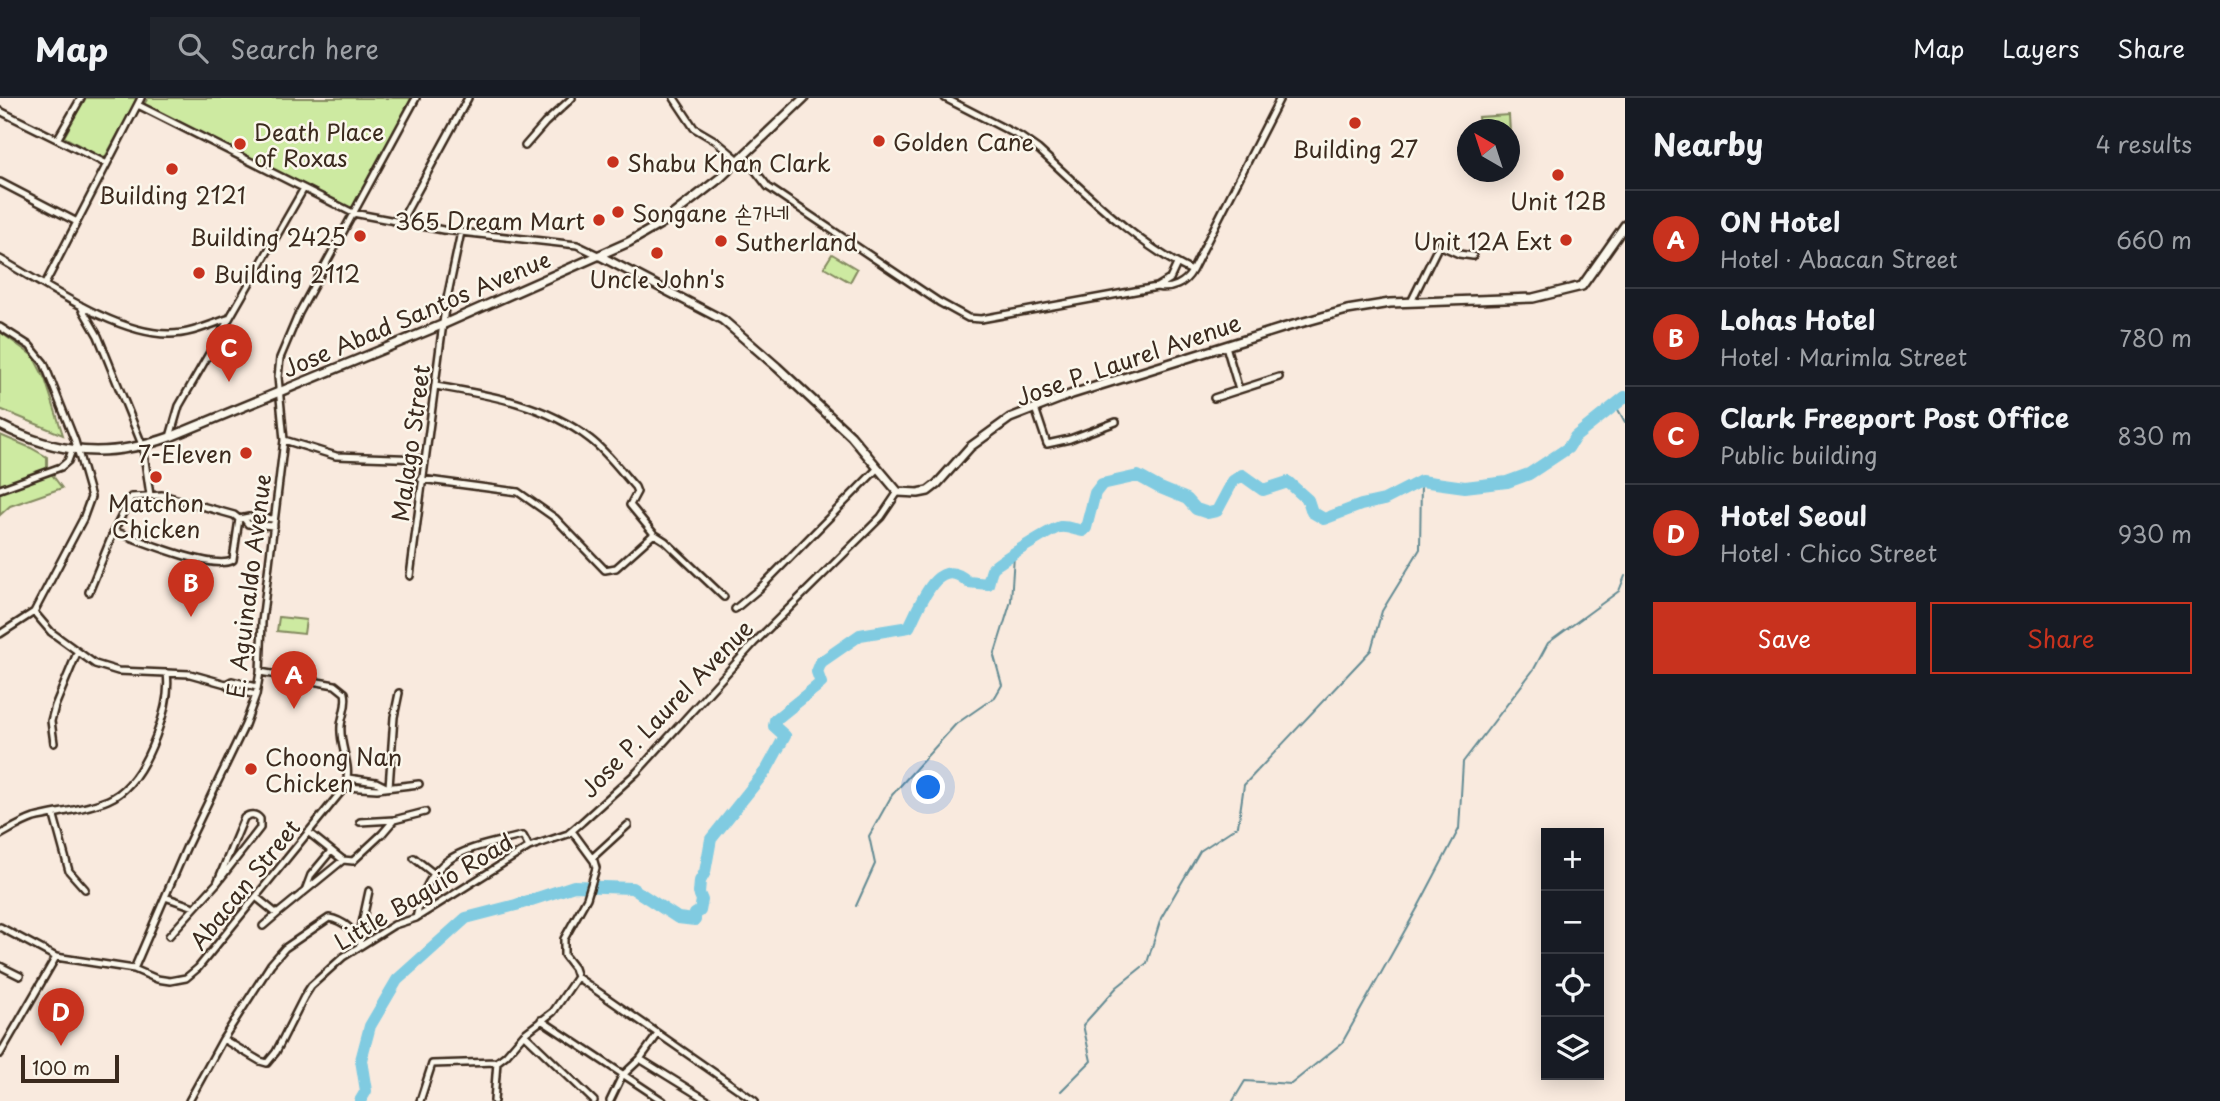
<!DOCTYPE html>
<html lang="en">
<head>
<meta charset="utf-8">
<style>
  :root { --surface:#171b24; --page:#20242c; --text:#f1f3f6; --muted:#9ea1a6; --line:#363941; --accent:#c8321e }
  body { margin:0; font-family:"Playpen Sans","Poor Story",sans-serif; background:var(--page); color:var(--text) }
  .controls { position:absolute; right:21px; bottom:21px; display:grid; overflow:hidden; border-radius:0px; box-shadow:0 4px 18px #0003 }
  .controls button { width:63px; height:63px; display:grid; place-items:center; padding:0; border:0; border-bottom:2px solid var(--line); background:var(--surface); color:var(--text); font:35px sans-serif }
  .compass { position:absolute; left:1457px; top:21px; width:63px; height:63px; border-radius:50%; background:var(--surface); box-shadow:0 4px 18px #0003; rotate:321deg }
  .scale { position:absolute; left:21px; bottom:18px; width:98px; box-sizing:border-box; padding-left:7px; border:4px solid #3b2a1e; border-top:0; font-size:19px; line-height:24px; white-space:nowrap; color:#3b2a1e; -webkit-text-stroke:5px #fbf7ec; paint-order:stroke }
  .you { position:absolute; left:929px; top:690px; width:24px; height:24px; margin:-18px; border:5px solid #fff; border-radius:50%; background:#1a73e8; box-shadow:0 0 0 10px #1a73e833 }
  .badge { display:grid; place-items:center; width:46px; height:46px; border-radius:50%; background:var(--accent); color:#fff; font-size:23px; font-weight:700 }
  .pin { position:absolute; translate:-50% -58px; filter:drop-shadow(0 2px 4px #0008) }
  .pin::after { content:''; position:absolute; top:37px; width:24px; height:21px; background:inherit; clip-path:polygon(0 0,100% 0,50% 100%) }
  .list { margin:0; padding:0; list-style:none }
  h2 { display:flex; justify-content:space-between; align-items:center; height:91px; margin:0; padding:0 28px; font-size:30px }
  h2 small { font-size:23px; font-weight:400; color:var(--muted) }
  .list li { display:grid; grid-template-columns:46px 1fr auto; gap:21px; align-items:center; box-sizing:border-box; height:98px; padding:0 28px; border-top:2px solid var(--line) }
  .list b { display:block; font-size:26px; white-space:nowrap }
  .list p { margin:0; font-size:23px; white-space:nowrap; color:var(--muted) }
  .list em { font-size:23px; font-style:normal; color:var(--muted) }
  .actions { display:flex; gap:14px; padding:21px 28px }
  .actions a { flex:1; padding:16px 0; border:2px solid var(--accent); border-radius:0px; text-align:center; font-size:24px; color:var(--accent) }
  .actions .main { background:var(--accent); color:#fff }
  .icon { flex:none; width:38px; height:38px; fill:none; stroke:currentColor; stroke-width:2; stroke-linecap:round; stroke-linejoin:round }
  .map { position:relative; flex:none; width:1625px; height:1003px; overflow:hidden }
  header { display:flex; align-items:center; gap:42px; box-sizing:border-box; height:98px; padding:0 35px; background:var(--surface); border-bottom:2px solid var(--line) }
  header strong { font-size:33px }
  nav { display:flex; gap:38px; margin-inline-start:auto; font-size:24px }
  .search { width:490px; height:63px; background:var(--page); display:flex; align-items:center; gap:18px; box-sizing:border-box; padding:0 24px; border-radius:0px; color:var(--muted); font-size:26px }
  main { display:flex }
  aside { flex:1; background:var(--surface) }
  .map>svg:first-child { display:block }
  .green { fill:#cdeaa1; stroke:#848a60; stroke-width:2 }
  .lines { fill:none; stroke-linecap:round; stroke-linejoin:round }
  .stream { stroke:#648b93; stroke-width:2 }
  .river { stroke:#80cbe1; stroke-width:12 }
  .street-casing { stroke:#3b2a1e; stroke-width:10 }
  .secondary-casing { stroke:#3b2a1e; stroke-width:12 }
  .street { stroke:#fbf7ec; stroke-width:5 }
  .secondary { stroke:#fbf7ec; stroke-width:7 }
  .poi-dot { fill:#c8321e; stroke:#fbf7ec; stroke-width:2.5 }
  .labels { text-anchor:middle; dominant-baseline:central; stroke-width:5; stroke-linejoin:round; paint-order:stroke }
  .poi-label { font-size:23px; fill:#3b2a1e; stroke:#fbf7ec; text-anchor:start }
  .street-label { font-size:23px; fill:#3b2a1e; stroke:#fbf7ec }
</style>
</head>
<body>
<header>
<strong>Map</strong>
<div class="search"><svg class="icon" aria-label="search" viewBox="0 0 24 24"><circle cx="10" cy="10" r="6"/><path d="M15 15l6 6"/></svg>Search here</div>
<nav><a>Map</a><a>Layers</a><a>Share</a></nav>
</header>
<main>
<div class="map">
<svg width="1625" height="1003" viewBox="0 0 1625 1003">
  <rect width="100%" height="100%" fill="#f9eade"/>
  <filter id="ink" filterUnits="userSpaceOnUse"><feTurbulence type="fractalNoise" baseFrequency=".0143" numOctaves="2"/><feDisplacementMap in="SourceGraphic" scale="14" xChannelSelector="R" yChannelSelector="G"/><feConvolveMatrix kernelMatrix="1 2 1 2 8 2 1 2 1" color-interpolation-filters="sRGB"/></filter>
  <g filter="url(#ink)">
    <path class="green" d="M85 0H138L104 61 64 39Z
      M148 0H413L351 114 143 8Z
      M1509 17 1510 35V32L1479 31 1478 19Z
      M832 156 857 171 850 184 824 169Z
      M0 234 33 258 45 281 63 337 0 311Z
      M0 337 31 350 47 359V370L62 390 10 408 0 417Z
      M279 519 306 522 304 536 277 533Z"/>
    <g class="lines">
      <path class="stream" d="M1616 308 1625 324
        M856 808 875 766 869 738 892 697 956 626 995 599 1002 587 994 558 1011 503 1014 457
        M1061 993 1091 963 1083 927 1117 889 1147 865 1161 820 1200 753 1238 728 1244 687 1371 552 1382 513 1420 451 1421 383
        M1233 1003 1245 983 1291 986 1342 945 1418 809 1459 731 1463 664 1534 571 1548 545 1619 493 1625 478"/>
      <path class="river" d="M360 1003 366 993 361 962 370 928 397 882 466 820 516 807 574 788 632 790 678 820 695 822V816L700 813 702 802 699 795 700 783 705 774 711 741 767 671 785 638 774 628 775 622 821 585 817 574 821 564 860 537 909 529C920 508 938 454 968 484L988 486C990 481 990 474 993 470 995 466 1055 429 1060 429 1067 428 1076 432 1083 433L1086 430 1095 395 1102 386 1138 378 1158 389 1187 401 1196 411 1208 415 1217 413 1233 383 1242 377 1263 392 1288 384 1308 402 1312 414 1324 421 1361 407 1384 402 1421 383 1465 389 1507 384 1529 376 1568 350 1575 339 1625 299"/>
      <g class="street-casing">
        <path id="street" d="M674 0 694 30 716 43 740 63
          M945 0 1021 39 1038 51C1083 92 1138 148 1192 173L1280 0
          M138 7 353 115 443 132 577 147 600 158
          M0 13 107 66
          M58 40 81 0
          M525 48 545 25 572 0
          M744 58 768 89 939 204 968 220 981 221 1157 189C1171 192 1185 186 1192 173
          M0 84 77 124
          M400 125 468 0
          M0 161C46 187 117 237 170 236 190 236 209 227 227 221
          M45 186 141 0
          M1157 189 1170 181 1177 166
          M1411 204 1439 147 1459 156 1473 158
          M80 207 98 238 143 349 150 397
          M0 229 30 248 44 265 75 343 91 399 83 421 34 514 0 536
          M1226 248 1239 292
          M1214 300 1279 279
          M1035 310 1047 346 1070 341 1116 324
          M170 339 179 308 303 92
          M284 342 336 358 424 361
          M421 381 518 394 555 420 605 472 616 470 654 436 630 407 637 394 635 389C620 372 607 354 590 341 545 306 490 297 436 288
          M0 391 61 369 68 363 72 352
          M239 421 249 419 274 421
          M245 422 248 426 274 428
          M654 436 665 443 724 499
          M410 478 445 210 461 134
          M89 494 114 433 131 399 162 397 234 417 239 421 233 462C215 474 136 441 114 433
          M735 511 759 491 878 370
          M34 514 51 534 95 566 118 573 190 576 226 586 232 583 257 589
          M226 586 230 591 256 597
          M54 645 51 623 55 608 77 555
          M348 680 376 684 386 689
          M345 689 377 691 419 686
          M389 689 394 619 399 595
          M54 718 69 773 85 791
          M360 724 394 722
          M308 734 343 762 353 763 382 736 394 722 425 714
          M0 737C11 731 22 724 34 720 58 714 84 712 108 702 132 692 147 662 156 638 163 618 170 597 167 575
          M414 760 433 775
          M592 760 628 727
          M305 793 311 777 331 753
          M165 799 194 809
          M256 799 277 816 343 762
          M416 820C430 754 464 752 521 738H523L529 749
          M263 828 277 816
          M0 829 56 859 134 871 157 881 170 883 186 880 198 870 345 689C353 668 339 649 341 628 342 616 348 607 345 595L335 587 260 574
          M169 838 217 785 260 730V721C256 716 250 715 244 720L217 785
          M359 839 369 793
          M0 868 20 878
          M134 871 187 748 245 627 256 597 260 574 262 524 284 342 278 279 280 260 299 215 416 0
          M577 879 755 1003
          M541 922 663 1003
          M524 936 594 1003
          M223 941 260 963 267 965 276 954 304 899 311 888 343 859 394 827 416 820 529 749 568 736 582 724 637 674 754 545 881 419 898 394
          M0 956 56 859
          M640 961 708 1003
          M497 964 506 957 524 936 553 914 577 879 574 870 564 857V841L587 800 596 770 594 763 572 733
          M189 1003 223 941 271 866 285 850 329 820C342 822 358 834 361 847
          M420 1003 432 966 497 964
          M494 1003 497 964
          M610 1003 622 978 640 961 658 936"/>
      </g>
      <g class="secondary-casing">
        <path id="secondary" d="M600 158 723 222 777 269 851 338 898 394 918 395 928 393 937 386 970 349 1010 320 1072 296 1286 229 1347 212 1390 205 1533 200 1582 188 1625 127
          M0 327C59 357 108 361 170 339L444 226 629 144 662 125 720 80 804 0"/>
      </g>
      <use href="#street" class="street"/>
      <use href="#secondary" class="secondary"/>
    </g>
  </g>
  <g class="poi-dot">
    <circle cx="1355" cy="25" r="7"/>
    <circle cx="879" cy="43" r="7"/>
    <circle cx="240" cy="46" r="7"/>
    <circle cx="613" cy="64" r="7"/>
    <circle cx="172" cy="71" r="7"/>
    <circle cx="1558" cy="77" r="7"/>
    <circle cx="618" cy="114" r="7"/>
    <circle cx="599" cy="122" r="7"/>
    <circle cx="360" cy="138" r="7"/>
    <circle cx="1566" cy="142" r="7"/>
    <circle cx="721" cy="143" r="7"/>
    <circle cx="657" cy="155" r="7"/>
    <circle cx="199" cy="175" r="7"/>
    <circle cx="246" cy="355" r="7"/>
    <circle cx="156" cy="379" r="7"/>
    <circle cx="251" cy="671" r="7"/>
  </g>
  <g class="labels">
    <g class="poi-label">
      <text x="254" y="33">Death Place<tspan x="254" dy="26">of Roxas</tspan></text>
      <text x="893" y="43">Golden Cane</text>
      <text x="1355" y="50" text-anchor="middle">Building 27</text>
      <text x="627" y="64">Shabu Khan Clark</text>
      <text x="172" y="96" text-anchor="middle">Building 2121</text>
      <text x="1558" y="102" text-anchor="middle">Unit 12B</text>
      <text x="632" y="114">Songane 손가네</text>
      <text x="585" y="122" text-anchor="end">365 Dream Mart</text>
      <text x="346" y="138" text-anchor="end">Building 2425</text>
      <text x="1552" y="142" text-anchor="end">Unit 12A Ext</text>
      <text x="735" y="143">Sutherland</text>
      <text x="213" y="175">Building 2112</text>
      <text x="657" y="180" text-anchor="middle">Uncle John's</text>
      <text x="232" y="355" text-anchor="end">7-Eleven</text>
      <text x="156" y="404" text-anchor="middle">Matchon<tspan x="156" dy="26">Chicken</tspan></text>
      <text x="265" y="658">Choong Nan<tspan x="265" dy="26">Chicken</tspan></text>
    </g>
    <g class="street-label">
      <text transform="translate(416 215) rotate(-23)">Jose Abad Santos Avenue</text>
      <text transform="translate(1128 261) rotate(-19)">Jose P. Laurel Avenue</text>
      <text transform="translate(410 345) rotate(-82)">Malago Street</text>
      <text transform="translate(248 488) rotate(-83)">E. Aguinaldo Avenue</text>
      <text transform="translate(666 610) rotate(-46)">Jose P. Laurel Avenue</text>
      <text transform="translate(244 786) rotate(-51)">Abacan Street</text>
      <text transform="translate(423 793) rotate(-31)">Little Baguio Road</text>
    </g>
  </g>
</svg>
<div class="controls">
<button>+</button>
<button>−</button>
<button><svg class="icon" aria-label="locate" viewBox="0 0 24 24"><circle cx="12" cy="12" r="6"/><path d="M12 2v4M12 18v4M2 12h4M18 12h4"/></svg></button>
<button><svg class="icon" aria-label="layers" viewBox="0 0 24 24"><path d="M12 4l9 5-9 5-9-5zM3 14l9 5 9-5"/></svg></button>
</div>
<svg class="compass" viewBox="-18 -18 36 36"><path d="M0-13l5 13h-10z" fill="#e53935"/><path d="M0 13l5-13h-10z" fill="#9ea1a6"/></svg>
<div class="scale">100 m</div>
<div class="you"></div>
<div class="pin badge" style="left:294px;top:611px">A</div>
<div class="pin badge" style="left:191px;top:519px">B</div>
<div class="pin badge" style="left:229px;top:284px">C</div>
<div class="pin badge" style="left:61px;top:948px">D</div>
</div>
<aside>
<h2>Nearby<small>4 results</small></h2>
<ul class="list">
<li><span class="badge">A</span><div><b>ON Hotel</b><p>Hotel · Abacan Street</p></div><em>660 m</em></li>
<li><span class="badge">B</span><div><b>Lohas Hotel</b><p>Hotel · Marimla Street</p></div><em>780 m</em></li>
<li><span class="badge">C</span><div><b>Clark Freeport Post Office</b><p>Public building</p></div><em>830 m</em></li>
<li><span class="badge">D</span><div><b>Hotel Seoul</b><p>Hotel · Chico Street</p></div><em>930 m</em></li>
</ul>
<div class="actions"><a class="main">Save</a><a>Share</a></div>
</aside>
</main>
</body>
</html>
